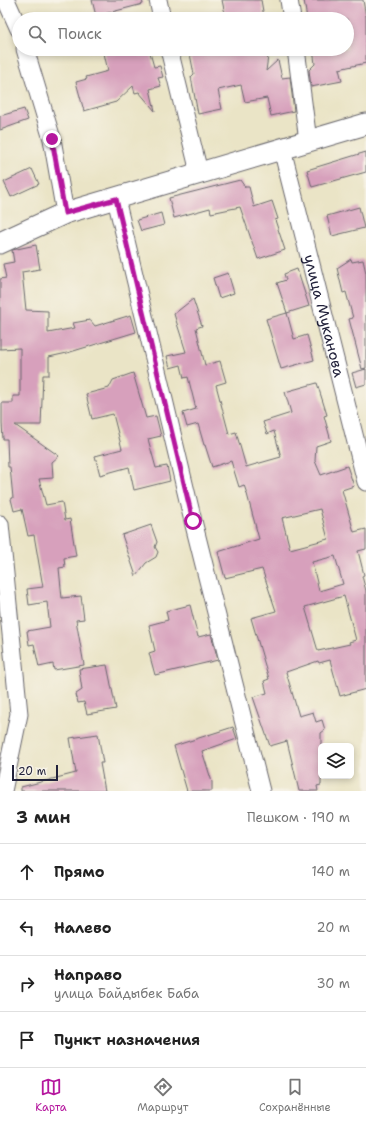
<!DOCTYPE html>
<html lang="ru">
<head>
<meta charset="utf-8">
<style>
  :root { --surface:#fff; --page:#f6f6f6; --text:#222; --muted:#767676; --line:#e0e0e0; --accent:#b5179e }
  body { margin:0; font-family:"Shantell Sans",sans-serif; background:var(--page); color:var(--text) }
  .controls { position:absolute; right:12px; bottom:12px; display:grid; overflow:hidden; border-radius:6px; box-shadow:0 2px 6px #0003 }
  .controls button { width:36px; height:36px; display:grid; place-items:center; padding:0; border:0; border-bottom:1px solid var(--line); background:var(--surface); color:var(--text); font:20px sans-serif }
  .scale { position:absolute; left:12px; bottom:10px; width:46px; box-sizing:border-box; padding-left:4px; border:2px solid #22223b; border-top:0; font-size:11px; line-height:14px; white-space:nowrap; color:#22223b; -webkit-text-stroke:3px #f7f3e8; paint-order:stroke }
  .stop { position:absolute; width:12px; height:12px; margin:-9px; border:3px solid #b5179e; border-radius:50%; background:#fff }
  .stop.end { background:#b5179e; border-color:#fff; box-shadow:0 1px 4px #0008 }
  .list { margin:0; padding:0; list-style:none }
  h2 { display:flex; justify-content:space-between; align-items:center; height:52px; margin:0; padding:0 16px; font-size:17px }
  h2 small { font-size:13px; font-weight:400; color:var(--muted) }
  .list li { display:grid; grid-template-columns:26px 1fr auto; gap:12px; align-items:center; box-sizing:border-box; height:56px; padding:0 16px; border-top:1px solid var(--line) }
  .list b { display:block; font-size:15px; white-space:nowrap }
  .list p { margin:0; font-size:13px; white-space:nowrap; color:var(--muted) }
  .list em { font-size:13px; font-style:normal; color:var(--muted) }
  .icon { flex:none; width:22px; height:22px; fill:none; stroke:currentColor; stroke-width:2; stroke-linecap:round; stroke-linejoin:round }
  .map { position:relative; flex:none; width:366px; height:791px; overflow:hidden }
  .search { position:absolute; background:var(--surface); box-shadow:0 2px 6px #0003; left:12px; right:12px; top:12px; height:44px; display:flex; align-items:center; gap:10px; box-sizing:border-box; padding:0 14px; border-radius:22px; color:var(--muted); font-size:15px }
  .sheet { height:276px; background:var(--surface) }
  nav { display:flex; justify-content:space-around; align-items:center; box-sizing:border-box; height:56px; border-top:1px solid var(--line); background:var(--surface); font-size:11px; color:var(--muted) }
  nav a { display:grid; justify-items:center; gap:2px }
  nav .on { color:var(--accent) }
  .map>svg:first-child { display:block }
  .building { fill:#d7a0bc; fill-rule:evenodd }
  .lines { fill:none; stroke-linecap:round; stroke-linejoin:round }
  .minor-casing { stroke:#68666c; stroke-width:19 }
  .tertiary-casing { stroke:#68666c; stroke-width:23 }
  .minor { stroke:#fff; stroke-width:17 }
  .tertiary { stroke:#fff; stroke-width:21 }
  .route { stroke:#b5179e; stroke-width:5 }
  .labels { text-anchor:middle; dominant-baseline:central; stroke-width:3.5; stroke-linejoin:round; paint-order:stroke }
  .street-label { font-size:15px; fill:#22223b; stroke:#f7f3e8 }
</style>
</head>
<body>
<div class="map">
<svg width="366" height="791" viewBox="0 0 366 791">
  <rect width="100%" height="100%" fill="#f7f3e8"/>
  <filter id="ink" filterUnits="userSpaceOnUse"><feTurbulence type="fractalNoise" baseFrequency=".025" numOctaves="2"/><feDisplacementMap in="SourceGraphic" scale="8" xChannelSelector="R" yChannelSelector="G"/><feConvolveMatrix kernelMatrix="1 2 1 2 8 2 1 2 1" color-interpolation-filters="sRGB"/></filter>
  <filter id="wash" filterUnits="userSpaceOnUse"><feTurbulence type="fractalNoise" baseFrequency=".012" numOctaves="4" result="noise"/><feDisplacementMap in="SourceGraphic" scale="16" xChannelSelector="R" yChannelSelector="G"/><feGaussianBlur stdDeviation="0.9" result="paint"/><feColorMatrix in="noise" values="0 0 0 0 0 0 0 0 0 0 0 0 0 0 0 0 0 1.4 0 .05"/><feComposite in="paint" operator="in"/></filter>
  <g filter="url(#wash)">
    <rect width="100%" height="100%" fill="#eae4c6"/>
    <g id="blocks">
      <path class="building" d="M92 0H142L143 4 96 16Z
        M222 0H261L264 17 251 19H226Z
        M304 0H363L366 17V63L339 69 342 81 311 87 309 70 315 64 313 49H347V19H307Z
        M103 49H149L154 67 160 66 163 77 158 78 161 86 150 89 155 111 139 92 135 93 133 86 116 102 84 111 76 82 87 79 86 77 108 71Z
        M189 49H269L266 71 278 60 282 78 290 77 294 111 271 116 267 98 245 102 241 85 218 90 222 109 198 114 191 77 194 74Z
        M24 109 28 120 0 130V116Z
        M366 152V172L312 187 307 170Z
        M32 169 39 184 11 197 4 182Z
        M240 180 245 187H249L254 207 272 201 278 219 275 220 285 250 258 259 240 207 211 213 210 208 174 218 169 198Z
        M359 207 364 228 332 236 327 216Z
        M161 213 164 225 141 231 137 220Z
        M36 245 40 269 22 272 26 310 48 311V333L75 328 73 323 90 320 95 326 131 315 136 332 67 353 49 357V375H43L41 425H15L59 456 52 462 53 478 39 479 46 505 62 502 65 520 70 519 76 556 64 558 65 567 59 568 62 598 81 596 84 619 76 620 84 665 54 670 53 664 39 667 34 644 29 645 27 631 50 627 47 602 29 605 27 589 43 587 34 535 28 536 22 509 14 511 11 499 13 498 10 467H8L7 439H3L2 424V403H13V396H20V348L0 349V279L6 278 3 264 14 262 12 250Z
        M351 259 352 262 363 260 366 273V368L362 369 349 319 353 318 346 292 343 293 337 268Z
        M297 269 309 306 287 313 277 283 286 280 284 274Z
        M228 273 234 293 219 298 213 278Z
        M193 299 202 326 196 328 205 365 220 361 226 382 216 385 229 434 236 432 246 467 281 457 274 431 267 434 263 422 291 413 285 392 317 383 327 415 324 416 331 441 316 446 315 461 321 475 347 466 354 486 342 490 354 532 366 529V549L358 551 364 575 362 576 366 591V689L340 696 330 660 319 663 318 661 286 672 299 716 313 712 316 722 322 720 325 730 321 733V785L317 786 318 791H299L287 741 270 746 253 697 267 693 264 681 269 679 251 618 276 611 262 569 225 578 218 552 259 539 247 494 244 485 239 487 231 461 212 467 205 445H204L198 424 187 427 183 413 196 409 188 377 184 378 181 365 170 368 167 356 186 352 174 314ZM320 509 328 539 290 549 282 518ZM335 556 343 584 319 591 312 562ZM344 596 356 640 349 642 350 644 318 651 305 607Z
        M287 313 294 339 307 335 314 360 281 369 266 319Z
        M366 369V384L356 387 352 373Z
        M133 373 146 418 156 416 161 436 148 439 156 468 167 466 170 481 134 490 129 467 100 475 95 456 122 449 113 414 92 419 86 394 109 388 113 380Z
        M151 525 157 542 155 547 158 552 156 557 146 563 136 576 122 535Z
        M190 605 198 637 211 634 218 660 155 675 149 653 155 651 149 625 168 620 166 611Z
        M107 665 116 709 87 714 84 702 78 703 76 694 82 690 79 669Z
        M233 727 237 739 202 751 212 782V791H187L174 746Z
        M98 734 103 763H100L105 791H21V787L76 773 70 738Z"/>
    </g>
  </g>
  <g filter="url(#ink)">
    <use href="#blocks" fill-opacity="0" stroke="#68666c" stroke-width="1"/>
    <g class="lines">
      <g class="minor-casing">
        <g id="minor">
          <path d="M6 0 19 29"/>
          <path d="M158 0 162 19"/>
          <path d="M289 0 292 19"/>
          <path d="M25 49 52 139 65 213"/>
          <path d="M169 49 197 164 194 175"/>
          <path d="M296 49 308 141"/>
          <path id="s1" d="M282 149 366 482"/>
          <path d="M116 199 193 521 261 791"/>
          <path d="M0 524 19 714 3 791"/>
        </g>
      </g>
      <g class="tertiary-casing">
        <path id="tertiary" d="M0 243 65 213 366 124"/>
      </g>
      <use href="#minor" class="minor"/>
      <use href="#tertiary" class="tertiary"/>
    </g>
  </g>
  <g class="lines" filter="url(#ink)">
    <path class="route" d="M52 139 65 213 116 199 193 521"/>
  </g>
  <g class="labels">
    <g class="street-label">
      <text stroke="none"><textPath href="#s1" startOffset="172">улица Муканова</textPath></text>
    </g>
  </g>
</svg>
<div class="controls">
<button><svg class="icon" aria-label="layers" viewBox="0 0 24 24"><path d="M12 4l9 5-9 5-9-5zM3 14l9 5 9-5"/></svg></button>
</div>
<div class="scale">20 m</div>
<div class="stop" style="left:193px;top:521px"></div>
<div class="stop end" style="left:52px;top:139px"></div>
<div class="search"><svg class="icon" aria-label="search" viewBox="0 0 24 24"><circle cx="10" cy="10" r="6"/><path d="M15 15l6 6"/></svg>Поиск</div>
</div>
<section class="sheet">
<h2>3 мин<small>Пешком · 190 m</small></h2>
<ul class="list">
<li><svg class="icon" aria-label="ahead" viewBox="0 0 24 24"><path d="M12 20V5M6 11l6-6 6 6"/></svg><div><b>Прямо</b></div><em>140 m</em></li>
<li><svg class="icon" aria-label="left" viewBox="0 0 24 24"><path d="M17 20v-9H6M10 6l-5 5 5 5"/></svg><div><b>Налево</b></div><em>20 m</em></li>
<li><svg class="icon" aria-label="right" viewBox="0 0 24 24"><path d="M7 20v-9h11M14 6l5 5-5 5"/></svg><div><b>Направо</b><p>улица Байдыбек Баба</p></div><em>30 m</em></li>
<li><svg class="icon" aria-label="arrive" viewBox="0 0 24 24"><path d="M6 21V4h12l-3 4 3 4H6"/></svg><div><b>Пункт назначения</b></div></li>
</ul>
</section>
<nav>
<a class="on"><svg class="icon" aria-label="map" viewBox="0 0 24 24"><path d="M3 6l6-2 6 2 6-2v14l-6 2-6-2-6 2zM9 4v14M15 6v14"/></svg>Карта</a>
<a><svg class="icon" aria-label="directions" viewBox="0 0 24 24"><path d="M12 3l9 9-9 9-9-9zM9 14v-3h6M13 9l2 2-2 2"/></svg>Маршрут</a>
<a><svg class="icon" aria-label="saved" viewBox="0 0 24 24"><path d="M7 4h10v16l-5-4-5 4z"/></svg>Сохранённые</a>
</nav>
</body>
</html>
